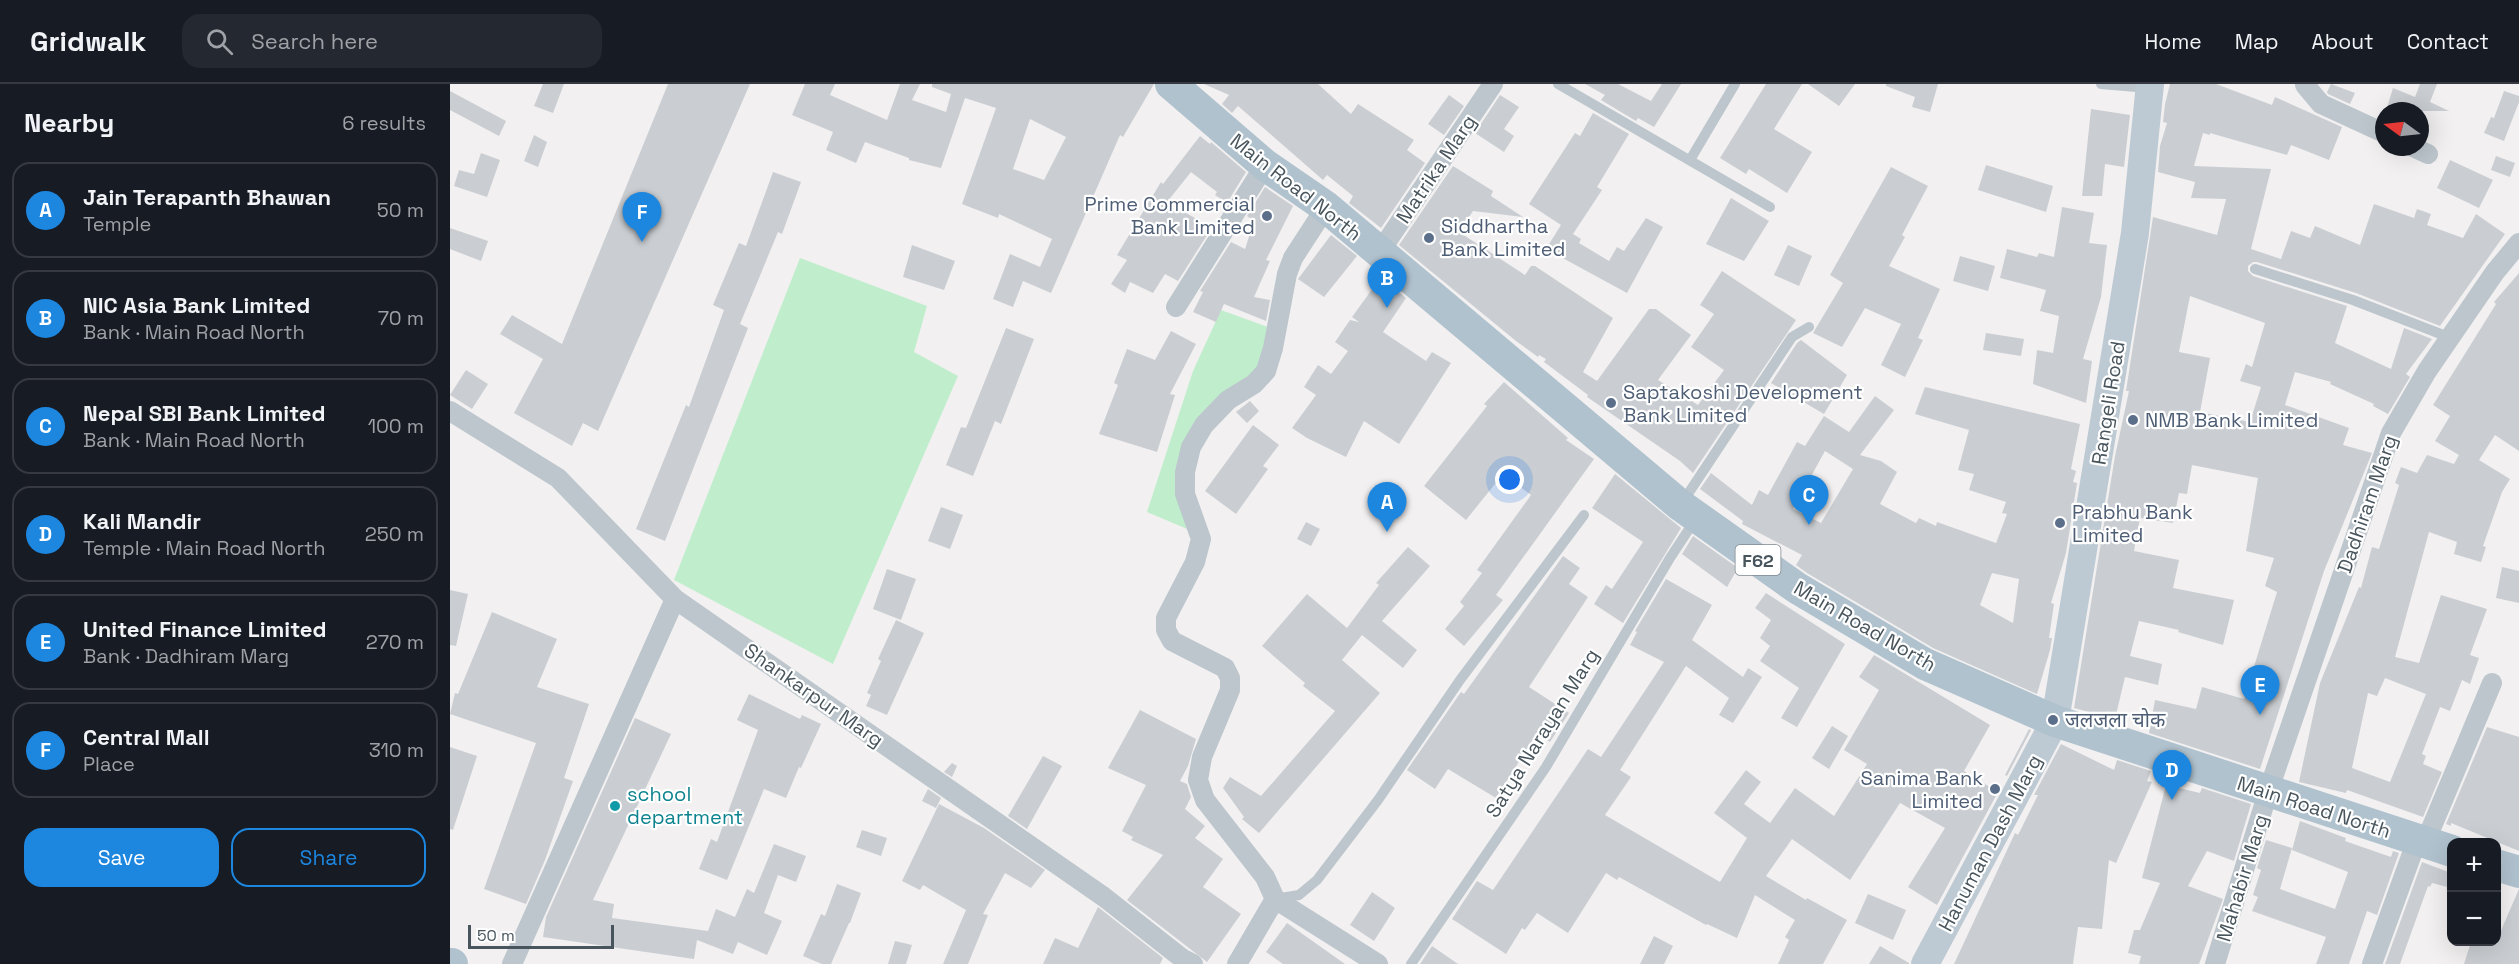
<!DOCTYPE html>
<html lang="en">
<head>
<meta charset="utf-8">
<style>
  :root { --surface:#171b24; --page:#242831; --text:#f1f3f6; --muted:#9ea1a6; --line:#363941; --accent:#1d86df }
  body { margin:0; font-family:"Space Grotesk","Noto Sans Devanagari",sans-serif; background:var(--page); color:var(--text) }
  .controls { position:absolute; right:18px; bottom:18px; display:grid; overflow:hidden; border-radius:12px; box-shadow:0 6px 24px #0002 }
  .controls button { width:54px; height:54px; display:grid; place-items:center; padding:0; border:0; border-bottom:2px solid var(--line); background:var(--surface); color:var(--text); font:30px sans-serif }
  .compass { position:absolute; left:1925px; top:18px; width:54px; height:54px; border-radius:50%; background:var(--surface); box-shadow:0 6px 24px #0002; rotate:285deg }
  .scale { position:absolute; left:18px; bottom:15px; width:146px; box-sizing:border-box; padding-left:6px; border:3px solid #48555d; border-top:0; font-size:16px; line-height:21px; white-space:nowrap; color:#48555d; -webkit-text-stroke:4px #fff; paint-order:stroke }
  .you { position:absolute; left:1060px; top:396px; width:21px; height:21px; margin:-15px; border:4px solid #fff; border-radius:50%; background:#1a73e8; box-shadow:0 0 0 9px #1a73e833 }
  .badge { display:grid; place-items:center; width:39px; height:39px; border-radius:50%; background:var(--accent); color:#fff; font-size:20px; font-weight:700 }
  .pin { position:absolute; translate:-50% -50px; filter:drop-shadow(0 2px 3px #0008) }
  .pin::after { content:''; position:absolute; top:32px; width:21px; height:18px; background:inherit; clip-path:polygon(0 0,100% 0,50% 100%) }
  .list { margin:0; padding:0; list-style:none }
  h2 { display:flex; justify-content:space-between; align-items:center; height:78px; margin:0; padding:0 24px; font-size:26px }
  h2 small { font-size:20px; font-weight:400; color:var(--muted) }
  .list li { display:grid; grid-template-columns:39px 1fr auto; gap:18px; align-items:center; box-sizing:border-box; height:96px; margin:0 12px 12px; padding:0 12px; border:2px solid var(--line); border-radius:18px }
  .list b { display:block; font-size:22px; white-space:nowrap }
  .list p { margin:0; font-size:20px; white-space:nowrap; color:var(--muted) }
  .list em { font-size:20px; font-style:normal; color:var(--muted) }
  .actions { display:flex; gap:12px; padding:18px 24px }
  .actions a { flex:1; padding:14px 0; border:2px solid var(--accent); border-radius:18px; text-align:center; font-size:21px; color:var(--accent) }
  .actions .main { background:var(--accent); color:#fff }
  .icon { flex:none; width:33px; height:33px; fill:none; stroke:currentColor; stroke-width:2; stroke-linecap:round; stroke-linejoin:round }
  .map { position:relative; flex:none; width:2069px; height:880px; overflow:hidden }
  header { display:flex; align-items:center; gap:36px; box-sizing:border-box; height:84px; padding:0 30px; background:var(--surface); border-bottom:2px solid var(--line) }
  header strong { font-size:28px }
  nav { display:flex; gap:33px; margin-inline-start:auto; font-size:21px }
  .search { width:420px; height:54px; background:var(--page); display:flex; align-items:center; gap:15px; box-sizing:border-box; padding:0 21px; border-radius:18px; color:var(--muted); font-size:22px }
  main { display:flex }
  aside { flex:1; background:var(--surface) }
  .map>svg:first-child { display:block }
  .green { fill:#c0eecd }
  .building { fill:#caced2; fill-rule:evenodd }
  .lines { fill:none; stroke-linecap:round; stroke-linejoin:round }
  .service { stroke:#bcc6cc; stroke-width:10 }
  .minor { stroke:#bcc6cc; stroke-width:20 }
  .secondary { stroke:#becad3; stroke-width:28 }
  .primary { stroke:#b0c2ce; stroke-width:32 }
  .service-dot { fill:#5c6f8a; stroke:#fff; stroke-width:2 }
  .culture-dot { fill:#0f9aa8; stroke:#fff; stroke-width:2 }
  .labels { text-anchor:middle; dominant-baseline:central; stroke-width:4.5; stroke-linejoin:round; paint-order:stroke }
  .shield { fill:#fff; stroke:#7f888e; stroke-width:1.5 }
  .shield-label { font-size:18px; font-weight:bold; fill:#48555d }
  .street-label { font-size:20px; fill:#48555d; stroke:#fff }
  .service-label { font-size:20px; fill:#4e5e75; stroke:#fff; text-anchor:start }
  .culture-label { font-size:20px; fill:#0d838f; stroke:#fff; text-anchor:start }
</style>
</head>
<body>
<header>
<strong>Gridwalk</strong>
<div class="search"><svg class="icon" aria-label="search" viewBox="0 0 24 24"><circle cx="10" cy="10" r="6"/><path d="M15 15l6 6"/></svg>Search here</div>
<nav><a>Home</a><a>Map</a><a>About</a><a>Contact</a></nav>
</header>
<main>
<aside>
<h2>Nearby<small>6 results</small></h2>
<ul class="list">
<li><span class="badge">A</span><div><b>Jain Terapanth Bhawan</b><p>Temple</p></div><em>50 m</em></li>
<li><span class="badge">B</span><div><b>NIC Asia Bank Limited</b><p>Bank · Main Road North</p></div><em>70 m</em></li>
<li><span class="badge">C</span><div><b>Nepal SBI Bank Limited</b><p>Bank · Main Road North</p></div><em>100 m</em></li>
<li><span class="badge">D</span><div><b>Kali Mandir</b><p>Temple · Main Road North</p></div><em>250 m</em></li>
<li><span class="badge">E</span><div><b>United Finance Limited</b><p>Bank · Dadhiram Marg</p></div><em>270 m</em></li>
<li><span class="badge">F</span><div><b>Central Mall</b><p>Place</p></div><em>310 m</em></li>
</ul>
<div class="actions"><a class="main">Save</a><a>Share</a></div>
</aside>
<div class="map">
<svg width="2069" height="880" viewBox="0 0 2069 880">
  <rect width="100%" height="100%" fill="#f2f0f0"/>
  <path class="green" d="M350 174 477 222 464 268 508 292 383 580 224 496Z
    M771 226 829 247 821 273 751 346 739 380 749 450 697 428 743 287Z"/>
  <path class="building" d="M93 0H114L103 29 84 22Z
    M218 0H300L148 347 133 339 122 362 64 329 93 275 50 250 62 231 112 260Z
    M355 0H385L380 11 437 36 450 0H470L462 16 496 28 501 10 482 3V0H704L673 53 670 51 601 209 573 197 563 223 543 215 560 170 590 183 602 155 549 130 548 134 512 120 546 24 515 14 491 84 459 76V74L415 58 406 79 376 66 383 48 342 31ZM580 35 616 53 594 96 563 85Z
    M754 0H868L901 30 908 20 964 56 957 66 975 79 931 144 899 119 903 112 877 91 873 96 788 22 782 29 772 20 779 11Z
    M1135 0H1168L1201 17 1212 0H1231L1204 43 1188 34 1186 37 1151 16 1155 11Z
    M1316 0H1352L1324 45 1362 68 1337 109 1299 85 1296 90 1270 74Z
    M1358 0H1405L1389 22Z
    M1436 0H1488L1480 28 1462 23 1465 13 1436 2Z
    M1720 0H1766L1822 21 1825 13 1892 43 1879 76 1841 61 1837 71 1760 49V51L1753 49 1744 82 1821 85 1801 165 1831 175 1841 147 1860 154 1865 142 1910 161 1924 120 1964 134 1967 125 1981 130 1977 141 2013 154 2026 130 2055 150 1990 242 1906 209 1807 178H1803L1798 182V187L1803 192 1897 222 1885 259 1941 285 1954 244 1982 255 1956 290 1960 293 1938 330 1923 322 1924 320 1880 300 1881 298 1845 288 1835 321 1899 344 1893 361 1922 369 1874 487 1810 685 1699 649 1705 616 1746 625 1752 603 1794 615 1827 508 1815 502 1824 474 1796 467 1808 394 1742 381 1737 410 1729 409 1723 439 1690 434 1684 467 1729 476 1723 504 1784 516 1773 561 1728 548 1729 546 1689 537 1680 572 1712 580 1708 601 1675 593 1665 635 1624 624 1665 372 1679 307H1676L1703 133 1767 151 1776 115 1741 114 1745 98 1708 88 1710 62 1717 39 1713 38 1715 20ZM1740 212 1815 239 1802 283 1796 280 1790 297 1811 303 1800 338 1750 328 1760 274 1729 268Z
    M1881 0 1905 9 1900 20 1878 10 1877 8Z
    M1970 0H1987L1980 18 1999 27H1936L1943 4 1965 13Z
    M0 7 56 37 49 52 0 26Z
    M2054 7 2069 12V18L2054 57 2034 49 2041 33 2044 34Z
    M999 11 1014 22 994 51 978 40Z
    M1050 11 1069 23 1054 45 1064 52 1054 68 1025 49Z
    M1641 25 1680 31 1674 83 1655 80 1652 112H1632Z
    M1143 29 1179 50 1147 103 1152 106 1123 150 1131 155 1129 159 1159 177 1167 163 1174 167 1196 134 1213 143 1177 209 1096 165 1111 141 1079 120 1125 49 1130 52Z
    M84 51 97 58 88 83 74 77Z
    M750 52 760 60 761 58 796 88 777 119 765 111 767 108 741 88 717 118 750 137 747 141 759 148 728 197 715 190 703 209 680 198 675 209 661 200 677 176 667 171 711 98 713 100Z
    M31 69 50 76 37 113 4 102 9 86 24 90Z
    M2046 72 2065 79 2060 93 2041 86Z
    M2000 76 2043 96 2029 124 1987 104Z
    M1536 81 1603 102 1596 128 1528 106Z
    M1003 82 1043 107 1041 112 1073 133 1023 127 1009 148 1075 191 1081 182H1085L1163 234 1133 288 1147 297 1199 225H1206L1241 251 1208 296 1248 321 1274 286 1241 263 1264 230 1250 221 1272 187 1346 236 1243 389 1230 377 1137 313 1138 311 1094 278 1096 275 1089 271 1088 273 1066 257 949 161Z
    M1441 83 1478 102 1452 151 1455 153 1439 182 1490 205 1468 254 1473 256 1455 293 1431 281 1451 240 1415 224 1392 263 1363 249 1393 199 1380 191Z
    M323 88 351 98 332 150 328 148 290 240 298 244 215 457 186 445 236 321 239 323 274 226 263 221 289 159 296 162Z
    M815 103 843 122 816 176 820 177 804 213 820 216 816 237 774 220 766 238 743 228 753 208 750 207 781 158 795 165 804 137 797 132Z
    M1281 114 1319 137 1294 177 1256 160Z
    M1612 123 1644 129 1639 159 1657 161 1651 213 1633 275 1642 277 1636 319 1583 300 1587 266 1603 269 1609 232 1590 227 1596 206 1550 194 1557 165 1587 173 1589 169 1604 173Z
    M0 144 38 157 31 177 0 165Z
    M881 151 907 172 874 213 848 195Z
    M462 161 505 177 494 206 453 193Z
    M1338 161 1362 172 1349 202 1324 191Z
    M1510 172 1545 182 1538 207 1503 197Z
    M2069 189V367L2045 351 2029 376 2060 395 2052 408 2033 462 2036 463 2031 478 2004 470 2007 458 1979 448 1945 573 1969 579 1991 511 2037 525 2020 571 2029 574 2020 600 2012 596 2000 627 1990 623 1972 670 1976 672 1973 680 1992 688 1973 733 1897 706 1896 709 1849 698 1870 599 1909 503 1911 504 1922 463 1929 465 1949 401 1945 399 1951 383 1967 389 1977 371 2004 380 2009 371 1985 357 2000 332 1983 321 2046 220 2044 218ZM1935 594 1976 610 1940 698 1902 684 1918 609 1927 612Z
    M931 193 956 214 933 248 976 277 982 268 1001 279 949 360 914 337 896 373 857 354 842 344 866 311 854 303 868 281 881 290 898 267 885 258 900 236 909 238 902 233Z
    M556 244 584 255 551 340 545 337 523 392 496 381 511 343 516 344Z
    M721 247 746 260 720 310 725 311 707 368 649 350 668 301 664 299 677 265 705 276Z
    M1536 249 1574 255 1571 272 1533 266Z
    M1351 256 1397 291 1374 330 1321 299 1347 259Z
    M16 286 38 300 22 325 0 311Z
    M1054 298 1118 354 1116 356 1144 375 1046 511 1053 516 1014 562 995 545 1014 522 1010 518 1032 489 1027 486 1081 411 1053 390 1016 436 974 402 1037 322 1034 320Z
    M1475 303 1630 340 1621 385 1626 387 1623 398 1627 399 1616 469 1601 519 1604 520 1599 554H1602L1600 566 1587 610 1483 564 1357 489 1346 481 1352 471 1292 440 1293 437 1250 405 1261 389 1302 421 1309 406 1318 411 1347 358 1355 362 1374 332 1399 348 1425 312 1444 326 1410 371 1431 377 1447 388 1430 420 1466 439 1469 434 1486 442 1487 438 1546 459 1557 430 1552 429 1556 418 1519 406 1524 390 1508 386 1519 346 1465 330ZM1375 367 1403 385 1371 439 1343 425ZM1542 489 1569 495 1563 539 1530 521Z
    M800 317 809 327 797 339 786 328Z
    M803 341 829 361 813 382 818 385 786 430 755 407Z
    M1165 390 1231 444 1173 539 1144 520 1156 501 1162 505 1193 458 1142 424Z
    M491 423 513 431 500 465 478 457Z
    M856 438 870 445 861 462 847 455Z
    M1243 452 1288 484 1277 503 1232 470Z
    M958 463 980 482 932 537 967 566 953 584 912 551 892 576 930 609 809 749 792 735 794 733 773 704 780 693 811 712 885 627 853 602 855 599 812 562 857 510 897 544 929 501 926 499Z
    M1113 472 1130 484 1119 500 1138 513 1079 603 1119 629 1100 658 1087 649 1046 714 998 685 985 705 957 686 1011 608 1014 610Z
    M2052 483 2069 487V519L2046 514Z
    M437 485 466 495 451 536 423 525Z
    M1216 495 1262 521 1242 556 1293 593 1298 584 1312 593 1283 639 1269 631 1279 614 1236 582 1170 686 1181 693 1155 731 1270 798 1297 754 1264 729 1296 686 1311 698 1294 720 1320 739 1345 704 1384 732 1417 680 1394 666 1429 606 1409 593 1424 571 1540 641 1514 687 1548 708 1487 821 1458 803 1495 744 1450 719 1400 796 1342 755 1316 792 1356 816 1357 814 1397 836 1373 880H1328L1339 856 1335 853 1345 836 1305 811 1287 854 1257 840 1256 841 1169 793 1167 796 1156 789 1118 849 1087 829 1075 846 1072 844 1056 870 1002 835 1027 797 1043 806 1138 665 1151 673 1214 578 1180 561 1187 548 1185 547Z
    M0 506 18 510 6 562 0 561Z
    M1316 509 1395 560 1347 643 1331 634 1349 604 1310 577 1320 562 1310 554 1321 536 1305 524Z
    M42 528 107 555 87 603 139 620 114 694 123 697 95 776 76 820 34 805 86 659 0 630 5 609 8 610Z
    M446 536 474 549 437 631 416 622 421 611 417 609 431 577 428 575Z
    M299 610 350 635 352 631 371 640 351 684 349 683 336 714 314 705 277 796 249 785 261 755 267 758 308 646 287 636Z
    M690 626 746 655 738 682 730 697 737 700 741 713 735 725 755 742 745 754 773 775 753 803 791 830 757 878 677 816 713 771 681 756 683 753 672 747 696 701 658 684Z
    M185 634 221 650 143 816 164 820 162 834 258 847 266 825 285 833 297 805 304 809 324 760 356 772 346 798 328 791 314 829 332 837 317 871 288 858 283 870 247 856 244 875 93 853 96 833Z
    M1382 642 1398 652 1379 685 1362 674Z
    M2037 643 2069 653V767L2001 739V742L1996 740Z
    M1579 645 1581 646 1557 692 1555 691Z
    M1611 660 1664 686 1667 676 1701 687 1697 697 1702 698 1666 779 1659 776 1652 845 1628 843 1623 880H1504L1565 749 1568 751 1588 711H1584Z
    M0 663 27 672 3 746 0 745Z
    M593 672 612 682 577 745 558 732Z
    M502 679 507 682 502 693 494 688Z
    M1716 701 1750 709 1752 704 1801 720 1784 777 1757 767 1738 802 1773 815 1749 880H1689L1691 872 1678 869 1684 846H1690L1710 799 1692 794Z
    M478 705 491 714 486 724 472 717Z
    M489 720 534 744 595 786 581 804 555 789 533 830 538 831 518 880H493L516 826 473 801 470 806 452 797Z
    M1850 737 1896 754 1895 757 1941 773 1943 767 1949 769 1927 831 1917 827 1899 880H1866L1876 853 1802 827 1808 813 1803 811 1811 786 1807 784 1816 756 1842 764 1830 805 1885 825 1898 788 1842 766Z
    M412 746 437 754 431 772 406 763Z
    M1972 778 2001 789V804L1982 799 1980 803 1978 802 1950 880H1935Z
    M387 800 411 809 400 839H399L381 880H372L353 872 371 830 375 832Z
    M2069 805V880H2014L2021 858H2046Z
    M922 808 945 824 924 857 900 841Z
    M1418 810 1456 826 1443 856 1405 839Z
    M648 823 713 874 710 880H593L605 854 628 864Z
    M837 839 895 880H833L816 868Z
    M1204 852 1223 862 1214 880H1190Z
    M445 857 462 861 456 880H438Z
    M982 862 1008 880H970Z
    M1430 862 1459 879V880H1419Z"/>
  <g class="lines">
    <path class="service" d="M1108 0 1320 123
      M1651 0 1698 4
      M1240 76 1285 0
      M1805 185 1903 216 2001 254
      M1232 419 1342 253 1359 243
      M825 815 849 811 867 796 928 716 1010 596 1134 431
      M961 880 1096 683 1220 474 1245 436"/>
    <path class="minor" d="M1855 1 1871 20 1934 49
      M1963 63 1978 70
      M876 123 843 174 837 190 823 264 816 287 804 300 778 316 754 341 741 363 735 388V410L751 455 745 478 716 534V546L722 557 775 584 780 594V606L752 673 748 696 755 716 815 793 825 815 928 880
      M929 169 1043 0
      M726 223 815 81
      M0 327 108 394 225 515 654 813 733 875 743 880
      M1975 759 2042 599
      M62 880 225 515
      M787 880 825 815
      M1765 880 1818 708 1941 349 1977 287 2045 188 2069 159
      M1922 880 1967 756"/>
    <path class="secondary" d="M1475 880 1605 637 1685 149 1700 0"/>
    <path class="primary" d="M721 0 815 81 876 123 1230 421 1347 504 1475 580 1605 637 2002 767
      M2046 781 2069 788
      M0 880H2"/>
  </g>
  <g class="service-dot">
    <circle cx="817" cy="132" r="6"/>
    <circle cx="979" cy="154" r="6"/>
    <circle cx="1161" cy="319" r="6"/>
    <circle cx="1683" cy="336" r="6"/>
    <circle cx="1610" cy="439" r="6"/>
    <circle cx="1603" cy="636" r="6"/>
    <circle cx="1545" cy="705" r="6"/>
  </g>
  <circle class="culture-dot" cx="165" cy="722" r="6"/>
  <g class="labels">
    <rect class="shield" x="1285.5" y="461" width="45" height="30" rx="4.5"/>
    <g class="shield-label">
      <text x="1308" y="476">F62</text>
    </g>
    <g class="street-label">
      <text transform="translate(986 85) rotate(-56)">Matrika Marg</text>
      <text transform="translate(846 103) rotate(38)">Main Road North</text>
      <text transform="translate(1658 319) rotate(-81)">Rangeli Road</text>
      <text transform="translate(1917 420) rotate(-71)">Dadhiram Marg</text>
      <text transform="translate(1415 542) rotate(30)">Main Road North</text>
      <text transform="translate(364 611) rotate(35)">Shankarpur Marg</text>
      <text transform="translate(1092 649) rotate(-58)">Satya Narayan Marg</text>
      <text transform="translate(1864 723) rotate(18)">Main Road North</text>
      <text transform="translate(1540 759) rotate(-62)">Hanuman Dash Marg</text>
      <text transform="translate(1792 794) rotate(-73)">Mahabir Marg</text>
    </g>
    <g class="service-label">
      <text x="805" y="120" text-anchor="end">Prime Commercial<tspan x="805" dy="23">Bank Limited</tspan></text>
      <text x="991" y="142">Siddhartha<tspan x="991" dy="23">Bank Limited</tspan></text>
      <text x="1173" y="308">Saptakoshi Development<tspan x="1173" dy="23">Bank Limited</tspan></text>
      <text x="1695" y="336">NMB Bank Limited</text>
      <text x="1622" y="428">Prabhu Bank<tspan x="1622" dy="23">Limited</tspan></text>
      <text x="1615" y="636">जलजला चोक</text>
      <text x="1533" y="694" text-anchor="end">Sanima Bank<tspan x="1533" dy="23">Limited</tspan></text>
    </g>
    <g class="culture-label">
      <text x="177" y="710">school<tspan x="177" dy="23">department</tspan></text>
    </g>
  </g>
</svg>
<div class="controls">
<button>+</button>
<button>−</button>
</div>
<svg class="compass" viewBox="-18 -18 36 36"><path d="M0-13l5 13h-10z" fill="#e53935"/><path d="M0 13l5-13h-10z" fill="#9ea1a6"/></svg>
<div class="scale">50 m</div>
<div class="you"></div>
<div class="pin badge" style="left:937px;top:448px">A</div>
<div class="pin badge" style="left:937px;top:224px">B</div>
<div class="pin badge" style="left:1359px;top:441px">C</div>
<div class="pin badge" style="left:1722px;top:716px">D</div>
<div class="pin badge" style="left:1810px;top:631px">E</div>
<div class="pin badge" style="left:192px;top:158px">F</div>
</div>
</main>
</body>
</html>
